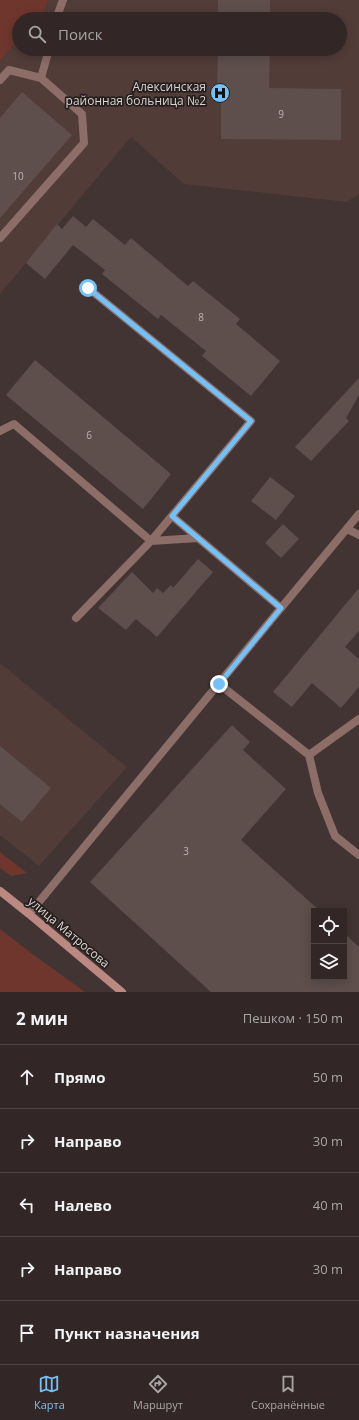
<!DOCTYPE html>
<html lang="ru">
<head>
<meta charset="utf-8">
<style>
  :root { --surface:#322726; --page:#3a2f2e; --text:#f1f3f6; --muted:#a8a5a7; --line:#4d4443; --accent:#73c1f6 }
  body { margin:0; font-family:"Open Sans",sans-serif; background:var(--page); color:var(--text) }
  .controls { position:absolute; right:12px; bottom:12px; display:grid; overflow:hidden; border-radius:0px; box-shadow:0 2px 10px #0003 }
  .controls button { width:36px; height:36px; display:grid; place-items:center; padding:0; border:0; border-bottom:1px solid var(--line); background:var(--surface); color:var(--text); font:20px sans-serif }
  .stop { position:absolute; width:12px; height:12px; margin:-9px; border:3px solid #73c1f6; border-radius:50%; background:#fff }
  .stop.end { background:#73c1f6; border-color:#fff; box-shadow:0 1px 4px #0008 }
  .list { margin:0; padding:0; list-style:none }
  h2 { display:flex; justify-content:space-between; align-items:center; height:52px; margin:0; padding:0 16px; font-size:17px }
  h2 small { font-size:13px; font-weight:400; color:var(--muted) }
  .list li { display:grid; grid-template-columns:26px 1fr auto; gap:12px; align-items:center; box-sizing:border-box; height:64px; padding:0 16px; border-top:1px solid var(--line) }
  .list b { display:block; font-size:15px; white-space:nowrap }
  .list em { font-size:13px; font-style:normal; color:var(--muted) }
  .icon { flex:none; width:22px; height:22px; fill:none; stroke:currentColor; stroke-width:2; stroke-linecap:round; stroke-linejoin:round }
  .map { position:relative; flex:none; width:359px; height:992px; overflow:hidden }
  .search { position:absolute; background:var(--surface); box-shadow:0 2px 10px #0003; left:12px; right:12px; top:12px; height:44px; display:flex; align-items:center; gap:10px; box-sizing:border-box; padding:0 14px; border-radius:22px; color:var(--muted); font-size:15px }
  .sheet { height:372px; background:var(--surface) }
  nav { display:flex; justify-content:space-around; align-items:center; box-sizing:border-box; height:56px; border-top:1px solid var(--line); background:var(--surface); font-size:11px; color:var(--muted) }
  nav a { display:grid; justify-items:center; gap:2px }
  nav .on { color:var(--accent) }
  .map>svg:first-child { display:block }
  .built { fill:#513c38 }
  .green { fill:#6f362d }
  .building { fill:#5e4f4c }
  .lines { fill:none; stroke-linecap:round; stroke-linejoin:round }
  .lane { stroke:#8c6d67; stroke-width:8 }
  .street { stroke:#8c6d67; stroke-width:8 }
  .secondary { stroke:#bb8981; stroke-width:8 }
  .route { stroke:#73c1f6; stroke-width:5 }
  .labels { text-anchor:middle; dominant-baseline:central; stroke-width:3.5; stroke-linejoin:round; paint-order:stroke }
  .number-label { font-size:10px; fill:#bcb2b0 }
  .poi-label { font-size:12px; fill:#dcd3d1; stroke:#241e1c; text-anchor:end }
  .street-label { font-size:12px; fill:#dcd3d1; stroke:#241e1c }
</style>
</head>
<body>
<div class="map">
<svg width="359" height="992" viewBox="0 0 359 992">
  <rect width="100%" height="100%" fill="#423432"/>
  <path class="built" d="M9 0H359V194L347 202 184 184 131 137 0 294V61L19 39V49H340V19H19Z
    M0 663 127 767 39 866 0 835Z"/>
  <path class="green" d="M0 0H48L42 19H19V39L0 61Z
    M0 852 27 873 11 876 0 868Z
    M0 929 31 953 85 992H0Z"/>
  <path class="building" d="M218 0H270V19H218Z
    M218 49H270L269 88 341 89V140L221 139V88H217Z
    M22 92 72 135 0 218V118Z
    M73 216 86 227 93 219 125 245 131 238 188 286 193 281 240 319 236 324 280 361 251 396 202 356 206 351 161 315 158 319 102 274 105 270 73 245 45 279 26 263 57 224 62 229Z
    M35 360 171 474 143 509 6 395Z
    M359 378V395L346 418 349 421 311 461 295 447Z
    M270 477 295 496 276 520 251 501Z
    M283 524 299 539 281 558 265 543Z
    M198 559 213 572 157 637 136 619 126 630 98 608 132 572 153 593 157 588 163 593 171 585 173 588Z
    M359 588V631L345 647 359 659V687L341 708 312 683 292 707 273 692Z
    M232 725 250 742 243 750 286 789 241 840 320 911H314V977H344V933L359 947V992H211L90 882Z
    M0 746 51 788 22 822 0 804Z"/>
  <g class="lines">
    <path class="lane" d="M56 19 63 0
      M41 78 49 49
      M0 80 9 70 41 78 82 114 84 143 0 238
      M0 431 14 424 151 541 198 538
      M172 516 281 608
      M76 618 151 541 251 421 88 288
      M219 684 309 755 318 793 335 836 359 855
      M309 755 359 719"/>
    <path class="street" d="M347 529 359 535
      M29 914 281 608 359 514"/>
    <path class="secondary" d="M0 891 29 914 122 992"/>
  </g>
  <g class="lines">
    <path class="route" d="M88 288 251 421 172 516 281 608 219 684"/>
  </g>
  <defs>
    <g id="hospital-disc" transform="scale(1)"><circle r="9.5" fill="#73c1f6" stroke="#241e1c"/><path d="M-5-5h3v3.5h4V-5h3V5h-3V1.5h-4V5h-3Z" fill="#111"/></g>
  </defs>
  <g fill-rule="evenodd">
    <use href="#hospital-disc" x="220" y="93"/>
  </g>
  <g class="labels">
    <g class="number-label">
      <text x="281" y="114">9</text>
      <text x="18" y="176">10</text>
      <text x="201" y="317">8</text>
      <text x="89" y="435">6</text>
      <text x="186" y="851">3</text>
    </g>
    <g class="poi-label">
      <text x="206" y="86">Алексинская<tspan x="206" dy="14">районная больница №2</tspan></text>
    </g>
    <g class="street-label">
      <text transform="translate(69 932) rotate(40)">улица Матросова</text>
    </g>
  </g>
</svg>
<div class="controls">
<button><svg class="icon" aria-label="locate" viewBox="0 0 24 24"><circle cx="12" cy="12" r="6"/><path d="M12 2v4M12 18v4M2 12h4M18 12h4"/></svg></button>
<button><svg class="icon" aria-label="layers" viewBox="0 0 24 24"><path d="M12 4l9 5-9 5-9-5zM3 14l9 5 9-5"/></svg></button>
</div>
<div class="stop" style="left:88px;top:288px"></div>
<div class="stop end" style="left:219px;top:684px"></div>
<div class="search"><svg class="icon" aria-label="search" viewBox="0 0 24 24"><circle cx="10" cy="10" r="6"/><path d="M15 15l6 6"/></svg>Поиск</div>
</div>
<section class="sheet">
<h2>2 мин<small>Пешком · 150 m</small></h2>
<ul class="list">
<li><svg class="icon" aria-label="ahead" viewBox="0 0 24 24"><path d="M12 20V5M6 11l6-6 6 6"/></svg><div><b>Прямо</b></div><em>50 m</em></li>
<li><svg class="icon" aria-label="right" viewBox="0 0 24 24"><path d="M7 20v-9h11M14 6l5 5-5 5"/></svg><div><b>Направо</b></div><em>30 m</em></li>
<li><svg class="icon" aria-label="left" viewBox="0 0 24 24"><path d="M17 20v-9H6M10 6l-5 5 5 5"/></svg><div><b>Налево</b></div><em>40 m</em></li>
<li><svg class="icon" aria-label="right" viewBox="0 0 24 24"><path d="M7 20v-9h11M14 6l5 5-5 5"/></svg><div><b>Направо</b></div><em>30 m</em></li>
<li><svg class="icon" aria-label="arrive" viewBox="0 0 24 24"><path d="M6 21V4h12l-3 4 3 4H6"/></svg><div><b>Пункт назначения</b></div></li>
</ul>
</section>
<nav>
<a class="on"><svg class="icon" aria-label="map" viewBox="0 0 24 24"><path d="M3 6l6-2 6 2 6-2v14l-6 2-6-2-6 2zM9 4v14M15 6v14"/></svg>Карта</a>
<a><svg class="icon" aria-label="directions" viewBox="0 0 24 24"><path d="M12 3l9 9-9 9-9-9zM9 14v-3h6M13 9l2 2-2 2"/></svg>Маршрут</a>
<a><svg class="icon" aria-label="saved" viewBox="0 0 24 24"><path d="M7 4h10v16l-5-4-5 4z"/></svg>Сохранённые</a>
</nav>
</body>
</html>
